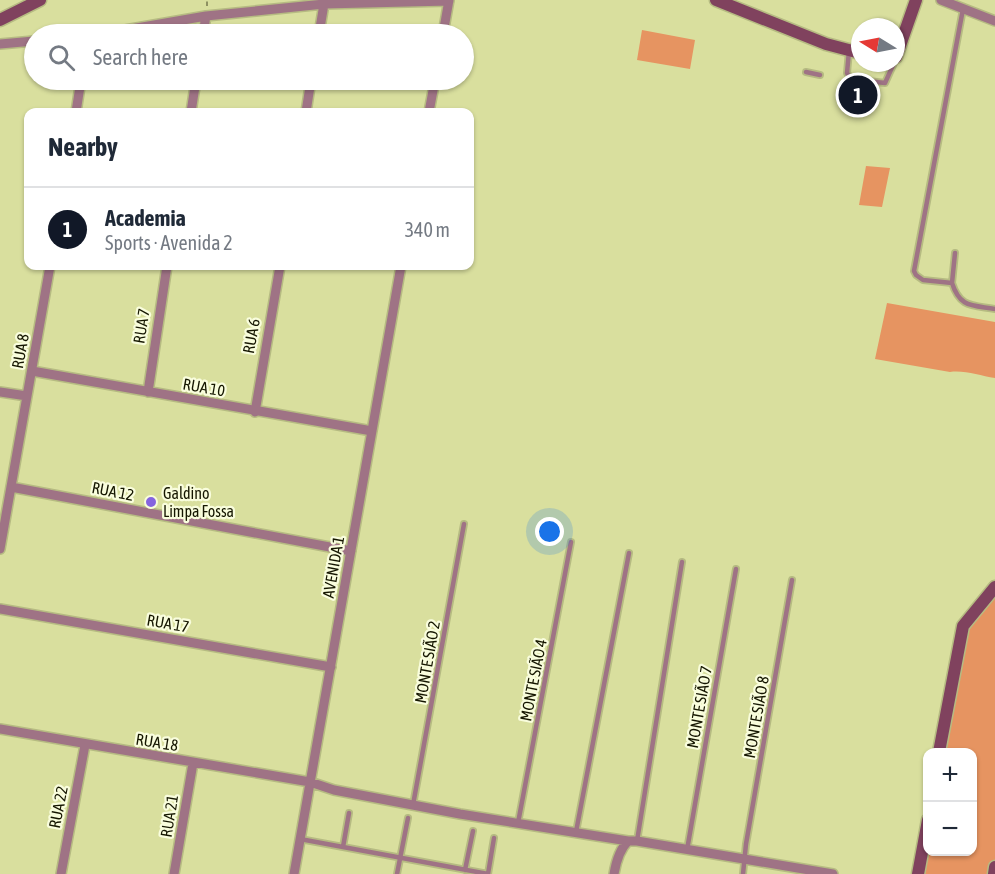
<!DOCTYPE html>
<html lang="en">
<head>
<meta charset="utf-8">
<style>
  :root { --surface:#fff; --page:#f2f2f3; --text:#1f2937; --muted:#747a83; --line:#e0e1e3; --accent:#111827 }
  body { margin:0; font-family:"Asap Condensed",sans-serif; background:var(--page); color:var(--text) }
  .controls { position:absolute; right:18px; bottom:18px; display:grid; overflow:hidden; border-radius:12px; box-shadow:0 2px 4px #0004 }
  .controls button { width:54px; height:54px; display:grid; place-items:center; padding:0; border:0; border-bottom:2px solid var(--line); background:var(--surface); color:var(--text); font:30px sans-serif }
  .compass { position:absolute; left:851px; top:18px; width:54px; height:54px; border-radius:50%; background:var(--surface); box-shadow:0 2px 4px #0004; rotate:280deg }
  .you { position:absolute; left:550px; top:532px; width:21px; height:21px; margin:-15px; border:4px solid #fff; border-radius:50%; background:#1a73e8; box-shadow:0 0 0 9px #1a73e833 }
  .badge { display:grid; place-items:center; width:39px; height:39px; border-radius:50%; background:var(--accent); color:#fff; font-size:20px; font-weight:700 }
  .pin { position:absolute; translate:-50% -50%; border:3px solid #fff; box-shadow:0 2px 6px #0006 }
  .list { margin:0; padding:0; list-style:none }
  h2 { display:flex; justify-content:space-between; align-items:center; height:78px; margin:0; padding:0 24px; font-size:26px }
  h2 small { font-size:20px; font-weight:400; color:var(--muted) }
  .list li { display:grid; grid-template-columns:39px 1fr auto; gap:18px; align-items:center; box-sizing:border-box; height:84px; padding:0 24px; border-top:2px solid var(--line) }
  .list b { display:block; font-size:22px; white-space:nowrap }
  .list p { margin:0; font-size:20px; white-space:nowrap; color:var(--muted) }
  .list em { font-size:20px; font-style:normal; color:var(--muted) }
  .icon { flex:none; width:33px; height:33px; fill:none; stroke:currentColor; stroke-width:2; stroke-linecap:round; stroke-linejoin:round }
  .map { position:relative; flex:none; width:995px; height:874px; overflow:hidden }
  .search { position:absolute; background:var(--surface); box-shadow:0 2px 4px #0004; left:24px; top:24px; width:450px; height:66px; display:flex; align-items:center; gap:15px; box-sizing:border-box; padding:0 21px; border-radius:33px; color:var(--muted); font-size:22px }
  .panel { position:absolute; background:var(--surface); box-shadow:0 2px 4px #0004; left:24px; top:108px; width:450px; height:162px; border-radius:12px }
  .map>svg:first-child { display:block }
  .green { fill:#e69461 }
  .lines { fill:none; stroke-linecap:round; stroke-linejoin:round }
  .lane-casing { stroke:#b6bb82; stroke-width:8 }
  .street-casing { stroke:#b6bb82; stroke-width:12 }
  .secondary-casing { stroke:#b6bb82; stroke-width:15 }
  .path { stroke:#74774c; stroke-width:1.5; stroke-dasharray:4.5 3; stroke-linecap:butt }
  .lane { stroke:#9f7385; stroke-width:4.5 }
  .street { stroke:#9f7385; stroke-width:9 }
  .secondary { stroke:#80425e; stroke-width:12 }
  .poi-dot { fill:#8564df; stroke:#f9fddd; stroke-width:2 }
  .labels { text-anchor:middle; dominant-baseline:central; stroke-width:4.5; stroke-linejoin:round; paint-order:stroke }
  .street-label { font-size:16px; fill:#151600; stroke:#f9fddd }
  .poi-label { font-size:16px; fill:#151600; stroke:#f9fddd; text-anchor:start }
</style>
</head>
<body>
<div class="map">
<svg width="995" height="874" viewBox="0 0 995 874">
  <rect width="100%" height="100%" fill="#d9df9e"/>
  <path class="green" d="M642 30 695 40 690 69 637 60Z
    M866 166 890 168 882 207 859 205Z
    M887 303 995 322V378C980 376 965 370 950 372L875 359Z
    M995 589V874H923L928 852H972V752H944L966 629Z"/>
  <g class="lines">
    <g class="lane-casing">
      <path id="lane" d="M849 51 847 73 851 79 885 83 894 63
        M806 72 820 75
        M955 253 952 283 923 280 916 275 914 271 963 9
        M952 283C960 308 972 305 995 309
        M413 805 464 524
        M518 823 571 542
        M576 832 629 553
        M300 839 488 874 494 838
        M637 841 682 562
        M343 847 349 813
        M687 850 736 569
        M465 870 473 831
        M397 874 408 818
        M743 874 746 844 792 580"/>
    </g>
    <g class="street-casing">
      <path id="street" d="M941 0 995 21
        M102 34 206 16 324 4 449 1
        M203 34 206 16
        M319 34 324 4
        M443 34 449 0
        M0 44 34 41
        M76 112 81 80
        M191 112 196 80
        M306 112 311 80
        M429 112 435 80
        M32 371 372 431
        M0 392 27 396
        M148 392 167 266
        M255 412 280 266
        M11 487 351 551
        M0 549 50 266
        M0 609 331 667
        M0 729 310 782 334 790 460 814 628 841
        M61 874 85 745
        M174 874 193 763
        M294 874 401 266
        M614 874C616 862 619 850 628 841H637L833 874"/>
    </g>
    <g class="secondary-casing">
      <path id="secondary" d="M716 0 826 44 860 53
        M0 20 40 0
        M896 57 916 0
        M939 752 963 626 995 587
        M918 874 928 820
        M994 874 995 867"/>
    </g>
    <path class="path" d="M207 6V0"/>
    <use href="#lane" class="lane"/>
    <use href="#street" class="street"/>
    <use href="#secondary" class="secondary"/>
  </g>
  <circle class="poi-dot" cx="151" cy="502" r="6"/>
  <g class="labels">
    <g class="street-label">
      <text transform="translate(141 326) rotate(-81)">RUA 7</text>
      <text transform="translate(251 336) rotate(-80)">RUA 6</text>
      <text transform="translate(20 351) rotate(-80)">RUA 8</text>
      <text transform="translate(204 387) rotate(10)">RUA 10</text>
      <text transform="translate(113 491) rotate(11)">RUA 12</text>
      <text transform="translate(333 567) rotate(-80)">AVENIDA 1</text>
      <text transform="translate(168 623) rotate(10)">RUA 17</text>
      <text transform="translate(427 662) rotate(-80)">MONTE SIÃO 2</text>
      <text transform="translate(533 680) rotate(-79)">MONTE SIÃO 4</text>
      <text transform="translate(699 707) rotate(-80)">MONTE SIÃO 7</text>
      <text transform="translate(756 717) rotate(-80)">MONTE SIÃO 8</text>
      <text transform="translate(157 742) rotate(9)">RUA 18</text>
      <text transform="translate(58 807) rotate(-79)">RUA 22</text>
      <text transform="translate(169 816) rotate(-81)">RUA 21</text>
    </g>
    <g class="poi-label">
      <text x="163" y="493">Galdino<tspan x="163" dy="18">Limpa Fossa</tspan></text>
    </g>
  </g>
</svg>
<div class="controls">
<button>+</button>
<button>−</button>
</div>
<svg class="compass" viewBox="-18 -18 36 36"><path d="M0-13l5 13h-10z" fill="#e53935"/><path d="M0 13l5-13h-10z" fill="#747a83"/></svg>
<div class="you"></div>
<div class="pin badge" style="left:858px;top:95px">1</div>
<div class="search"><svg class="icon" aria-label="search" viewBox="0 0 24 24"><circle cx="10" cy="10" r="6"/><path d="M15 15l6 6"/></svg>Search here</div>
<section class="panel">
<h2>Nearby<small></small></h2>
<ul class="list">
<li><span class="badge">1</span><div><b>Academia</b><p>Sports · Avenida 2</p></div><em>340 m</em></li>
</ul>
</section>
</div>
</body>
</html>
